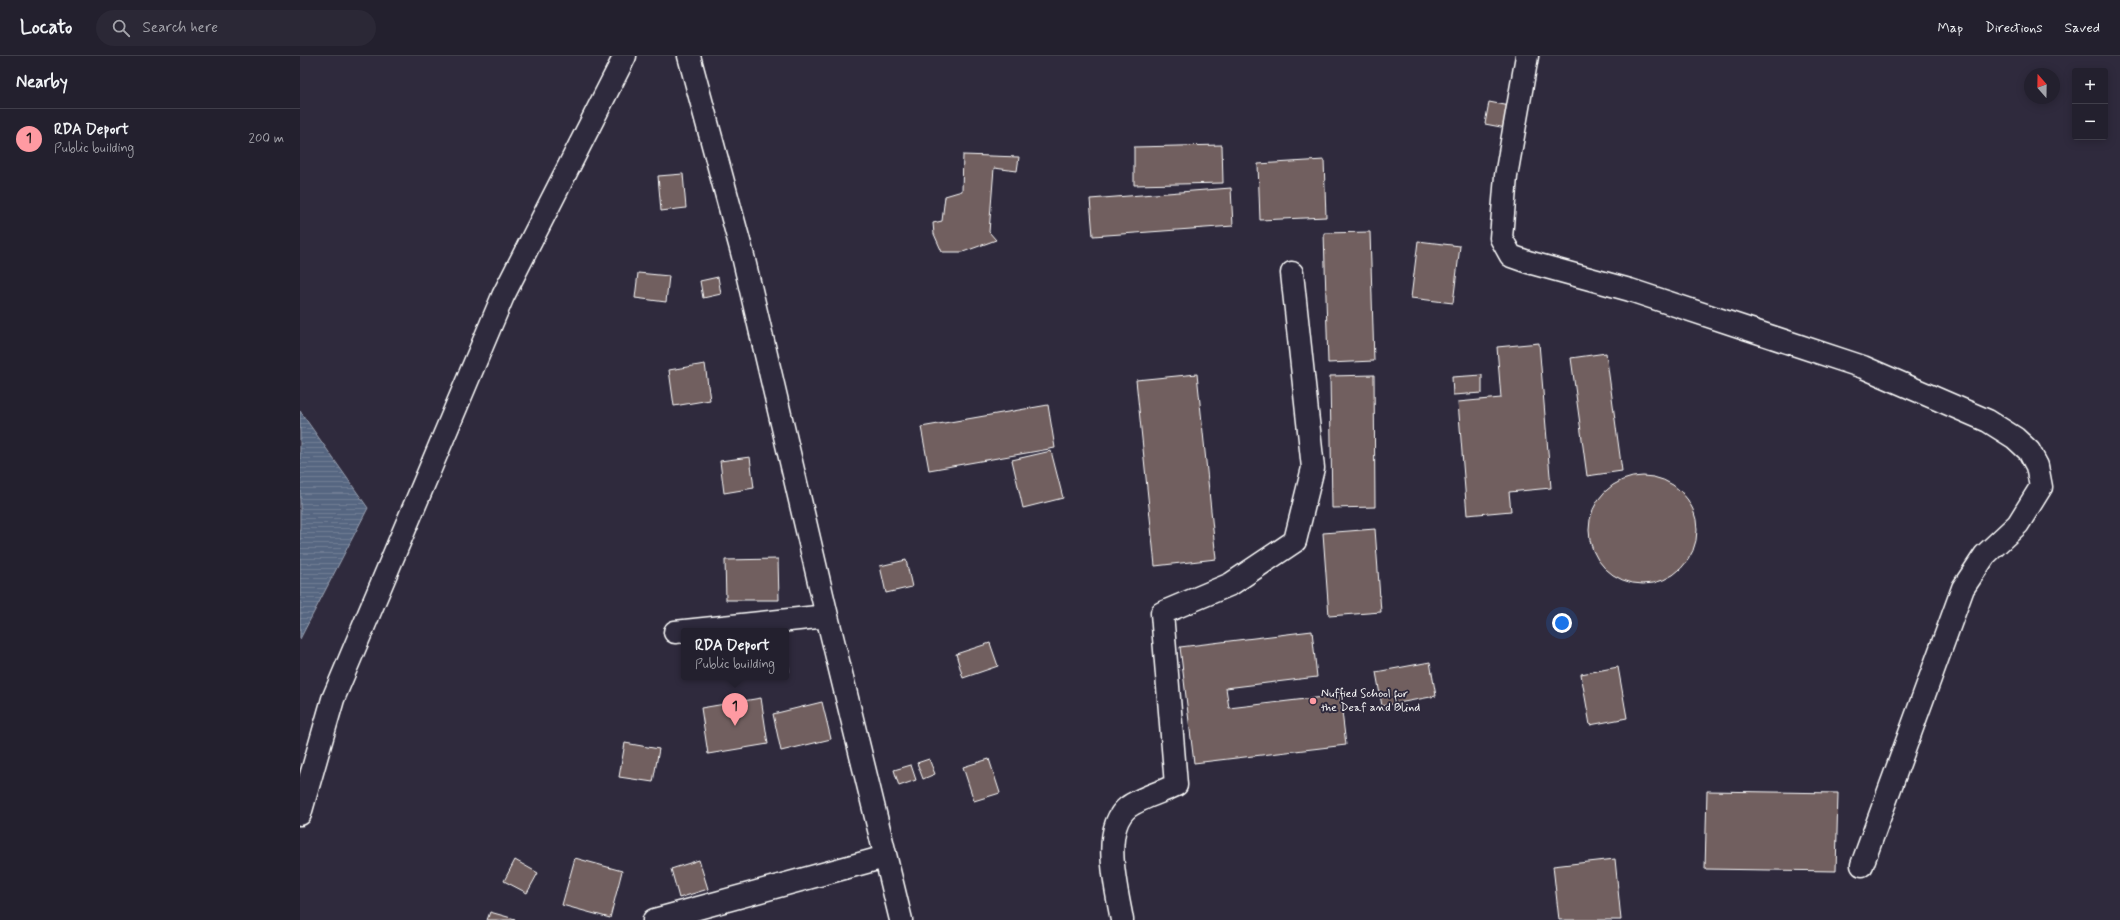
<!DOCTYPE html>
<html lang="en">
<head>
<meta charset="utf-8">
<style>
  :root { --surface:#23202e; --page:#2b2836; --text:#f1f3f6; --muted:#a3a3aa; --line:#403e4a; --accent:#ff9aa2 }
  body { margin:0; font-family:Mynerve,sans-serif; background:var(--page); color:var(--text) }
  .controls { position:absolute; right:12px; top:12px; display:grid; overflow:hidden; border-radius:4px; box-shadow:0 2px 10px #0003 }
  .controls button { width:36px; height:36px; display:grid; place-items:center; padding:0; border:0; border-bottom:1px solid var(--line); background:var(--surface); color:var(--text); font:20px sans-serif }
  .compass { position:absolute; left:1724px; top:12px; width:36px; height:36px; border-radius:50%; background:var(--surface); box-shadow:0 2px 10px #0003; rotate:340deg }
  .you { position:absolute; left:1262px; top:567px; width:14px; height:14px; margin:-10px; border:3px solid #fff; border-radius:50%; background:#1a73e8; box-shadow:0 0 0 6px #1a73e833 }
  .badge { display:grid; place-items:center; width:26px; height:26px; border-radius:50%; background:var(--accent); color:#111; font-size:13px; font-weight:700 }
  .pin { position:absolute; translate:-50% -33px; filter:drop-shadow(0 1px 2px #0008) }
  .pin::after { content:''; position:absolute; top:21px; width:14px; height:12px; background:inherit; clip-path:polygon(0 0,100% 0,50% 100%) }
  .popup { position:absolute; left:381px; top:572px; width:108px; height:52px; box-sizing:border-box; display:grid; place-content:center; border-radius:4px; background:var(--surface); filter:drop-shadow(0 1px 3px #0005); font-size:13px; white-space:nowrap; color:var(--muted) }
  .popup b { font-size:15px; color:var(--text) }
  .popup::after { content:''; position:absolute; left:50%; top:100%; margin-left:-8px; border:8px solid transparent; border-top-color:var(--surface) }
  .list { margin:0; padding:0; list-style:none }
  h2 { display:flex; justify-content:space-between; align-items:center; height:52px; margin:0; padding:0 16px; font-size:17px }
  h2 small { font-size:13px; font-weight:400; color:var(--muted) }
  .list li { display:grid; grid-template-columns:26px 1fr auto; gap:12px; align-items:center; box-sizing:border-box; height:60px; padding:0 16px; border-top:1px solid var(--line) }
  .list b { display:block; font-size:15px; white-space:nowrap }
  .list p { margin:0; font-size:13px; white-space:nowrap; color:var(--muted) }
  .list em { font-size:13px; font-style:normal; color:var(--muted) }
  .icon { flex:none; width:22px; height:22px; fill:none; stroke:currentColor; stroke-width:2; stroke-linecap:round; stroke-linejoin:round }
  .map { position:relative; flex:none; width:1820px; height:864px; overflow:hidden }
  header { display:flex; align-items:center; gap:24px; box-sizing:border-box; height:56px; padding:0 20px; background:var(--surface); border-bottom:1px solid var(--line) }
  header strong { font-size:19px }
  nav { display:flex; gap:22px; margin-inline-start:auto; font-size:14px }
  .search { width:280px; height:36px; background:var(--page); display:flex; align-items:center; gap:10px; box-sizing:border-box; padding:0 14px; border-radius:22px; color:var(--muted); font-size:15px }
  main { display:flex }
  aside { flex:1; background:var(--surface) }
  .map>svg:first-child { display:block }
  .water { fill:url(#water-rules); stroke:#9aa3b3 }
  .building { fill:#715e5e; stroke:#fff }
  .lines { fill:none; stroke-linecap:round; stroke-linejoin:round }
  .minor-casing { stroke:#fff; stroke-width:25 }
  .minor { stroke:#2f2a3d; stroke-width:22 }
  .poi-dot { fill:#ff9aa2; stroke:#2f2a3d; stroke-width:1.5 }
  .labels { text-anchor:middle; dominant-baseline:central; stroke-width:4; stroke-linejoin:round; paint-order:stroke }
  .poi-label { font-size:12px; fill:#fff; stroke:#2f2a3d; text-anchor:start }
</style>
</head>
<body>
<header>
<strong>Locato</strong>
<div class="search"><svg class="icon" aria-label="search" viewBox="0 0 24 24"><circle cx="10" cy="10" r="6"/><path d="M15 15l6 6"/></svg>Search here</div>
<nav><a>Map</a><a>Directions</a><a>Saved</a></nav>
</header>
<main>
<aside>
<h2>Nearby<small></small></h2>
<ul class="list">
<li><span class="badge">1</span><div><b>RDA Deport</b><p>Public building</p></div><em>200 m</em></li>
</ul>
</aside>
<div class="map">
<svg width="1820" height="864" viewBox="0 0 1820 864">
  <defs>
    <pattern id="water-rules" width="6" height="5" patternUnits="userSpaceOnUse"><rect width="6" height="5" fill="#576681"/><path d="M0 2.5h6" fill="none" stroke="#707d94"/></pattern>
  </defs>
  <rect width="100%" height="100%" fill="#2f2a3d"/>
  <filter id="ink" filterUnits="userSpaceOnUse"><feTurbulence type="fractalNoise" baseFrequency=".025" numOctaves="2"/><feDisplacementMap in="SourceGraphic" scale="8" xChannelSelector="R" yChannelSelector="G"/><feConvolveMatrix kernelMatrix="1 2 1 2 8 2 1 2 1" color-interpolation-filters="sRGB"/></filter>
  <g filter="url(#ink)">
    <path class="water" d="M0 355 68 452 0 583Z"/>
    <path class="building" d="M1189 46 1210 50 1206 72 1185 68Z
      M922 89 923 127 834 129V91Z
      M663 99 719 101 717 115 694 112 689 176 696 184 663 196H642L634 178 633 167 642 165 645 140 662 135Z
      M1024 104 1026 161 960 164 958 108Z
      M383 118 386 152 361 155 358 120Z
      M931 132 933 170 793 180 790 143Z
      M1070 176 1074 305 1028 307 1024 177Z
      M1118 185 1160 190 1153 247 1111 242Z
      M338 217 369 220 366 246 335 242Z
      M418 221 421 238 403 242 400 225Z
      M1239 287 1251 432 1209 436 1211 455 1167 459 1158 346 1201 342 1197 291Z
      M1306 297 1322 415 1287 420 1271 302Z
      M405 308 410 344 374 350 369 314Z
      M897 318 916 503 855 510 836 324Z
      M1074 319 1075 451 1032 452 1030 320Z
      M1182 319V337L1153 339 1152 321Z
      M748 349 755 392 629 414 621 371Z
      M751 395 763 442 723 452 712 404Z
      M450 401 454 432 424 437 420 405Z
      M1289 474a54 54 0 1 1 108 0a54 54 0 1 1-108 0Z
      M1075 473 1081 556 1029 560 1023 477Z
      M478 503 479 544H426L425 504Z
      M606 504 612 531 586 537 580 510Z
      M486 574 489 616 486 617Z
      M1012 575 1017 621 926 632 929 652 1040 639 1046 689 894 707 880 591Z
      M690 587 698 610 663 622 656 598Z
      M1130 606 1136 640 1082 650 1076 616Z
      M1318 611 1327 662 1290 669 1281 618Z
      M405 621H436L406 624Z
      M461 642 468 688 408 698 401 652Z
      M522 646 531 683 481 695 473 658Z
      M325 687 359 693 353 726 319 721Z
      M629 703 635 718 623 723 617 707Z
      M689 703 700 737 674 745 663 711Z
      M611 709 616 724 599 730 594 714Z
      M1407 735 1538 737 1536 815 1405 813Z
      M275 802 322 815 310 862 262 849Z
      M1315 803 1321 864H1259L1253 810Z
      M215 804 238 817 227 837 204 825Z
      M399 804 408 833 379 842 371 813Z
      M190 856 215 863V864H187Z"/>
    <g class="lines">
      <g class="minor-casing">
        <path id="minor" d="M389 0 443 200 527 560 601 864
          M1227 0 1206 120 1201 182 1211 200 1228 206 1330 234 1563 311 1688 365 1715 382 1729 395 1737 410 1741 431 1718 468 1685 499 1663 532 1562 809
          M375 576 527 560
          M0 758 33 643 203 240 325 0
          M354 864 585 801
          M822 864C817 835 800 773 828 751 840 742 862 736 876 729L862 557 931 528 995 485 1013 412 992 217"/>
      </g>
      <use href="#minor" class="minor"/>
    </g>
  </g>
  <circle class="poi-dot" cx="1013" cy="645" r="4"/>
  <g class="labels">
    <g class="poi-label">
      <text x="1021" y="638">Nuffied School for<tspan x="1021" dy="14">the Deaf and Blind</tspan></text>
    </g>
  </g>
</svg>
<div class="controls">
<button>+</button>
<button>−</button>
</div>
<svg class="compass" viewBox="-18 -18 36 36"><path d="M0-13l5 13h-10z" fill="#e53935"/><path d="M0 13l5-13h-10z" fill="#a3a3aa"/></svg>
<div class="you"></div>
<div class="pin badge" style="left:435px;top:670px">1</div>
<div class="popup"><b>RDA Deport</b>Public building</div>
</div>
</main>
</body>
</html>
